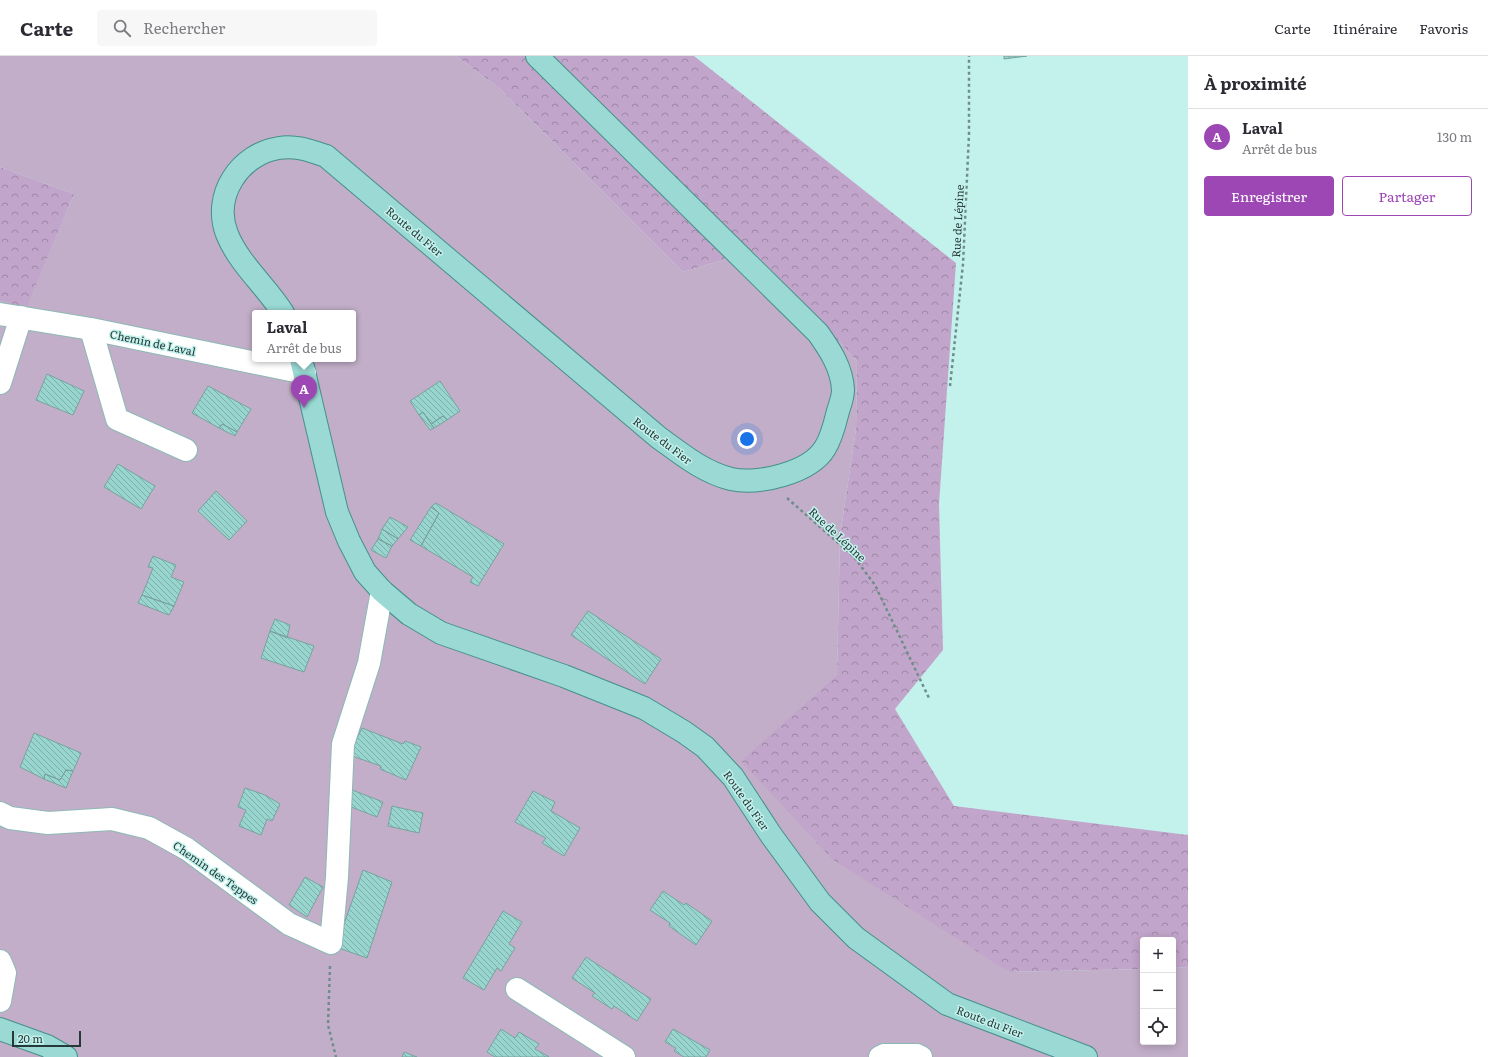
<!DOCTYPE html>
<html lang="fr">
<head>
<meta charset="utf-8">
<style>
  :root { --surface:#fff; --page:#f7f7f7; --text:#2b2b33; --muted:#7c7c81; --line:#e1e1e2; --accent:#9d47b4 }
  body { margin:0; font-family:Literata,serif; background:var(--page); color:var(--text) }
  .controls { position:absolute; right:12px; bottom:12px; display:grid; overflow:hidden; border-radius:4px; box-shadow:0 2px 10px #0003 }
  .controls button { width:36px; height:36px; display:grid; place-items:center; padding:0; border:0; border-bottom:1px solid var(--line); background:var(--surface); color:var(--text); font:20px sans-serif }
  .scale { position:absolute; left:12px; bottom:10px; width:69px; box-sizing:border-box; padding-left:4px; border:2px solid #263837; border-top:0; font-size:11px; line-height:14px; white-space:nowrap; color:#263837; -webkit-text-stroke:3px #c3f2ed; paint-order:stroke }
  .you { position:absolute; left:747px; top:383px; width:14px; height:14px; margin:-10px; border:3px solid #fff; border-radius:50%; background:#1a73e8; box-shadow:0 0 0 6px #1a73e833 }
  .badge { display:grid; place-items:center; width:26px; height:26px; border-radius:50%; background:var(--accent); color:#fff; font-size:13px; font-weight:700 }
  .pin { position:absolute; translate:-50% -33px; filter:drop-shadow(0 1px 2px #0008) }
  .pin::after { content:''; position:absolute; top:21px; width:14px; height:12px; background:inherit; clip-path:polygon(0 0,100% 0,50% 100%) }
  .popup { position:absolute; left:252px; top:254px; width:104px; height:52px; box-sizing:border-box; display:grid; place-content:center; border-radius:4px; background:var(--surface); filter:drop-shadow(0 1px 3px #0005); font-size:13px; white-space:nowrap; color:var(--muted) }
  .popup b { font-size:15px; color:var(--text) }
  .popup::after { content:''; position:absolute; left:50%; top:100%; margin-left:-8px; border:8px solid transparent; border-top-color:var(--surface) }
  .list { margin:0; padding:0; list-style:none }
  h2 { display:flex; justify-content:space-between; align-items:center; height:52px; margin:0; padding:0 16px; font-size:17px }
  h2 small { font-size:13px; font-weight:400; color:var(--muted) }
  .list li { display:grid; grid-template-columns:26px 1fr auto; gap:12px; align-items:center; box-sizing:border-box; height:56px; padding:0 16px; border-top:1px solid var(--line) }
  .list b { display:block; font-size:15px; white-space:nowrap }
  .list p { margin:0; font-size:13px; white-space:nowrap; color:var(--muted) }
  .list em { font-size:13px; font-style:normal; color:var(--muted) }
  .actions { display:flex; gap:8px; padding:12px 16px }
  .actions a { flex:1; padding:9px 0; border:1px solid var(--accent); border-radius:4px; text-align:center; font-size:14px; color:var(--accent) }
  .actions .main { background:var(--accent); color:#fff }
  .icon { flex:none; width:22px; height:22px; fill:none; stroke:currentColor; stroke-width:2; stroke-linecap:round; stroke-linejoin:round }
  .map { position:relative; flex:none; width:1188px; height:1001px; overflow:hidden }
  header { display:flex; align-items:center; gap:24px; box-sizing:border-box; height:56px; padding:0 20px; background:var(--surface); border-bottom:1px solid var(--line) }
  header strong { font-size:19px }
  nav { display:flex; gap:22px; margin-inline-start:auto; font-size:14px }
  .search { width:280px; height:36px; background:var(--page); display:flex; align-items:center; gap:10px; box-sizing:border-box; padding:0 14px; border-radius:4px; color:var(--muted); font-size:15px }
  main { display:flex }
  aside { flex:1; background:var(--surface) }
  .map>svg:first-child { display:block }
  .grass { fill:#c2aec8; fill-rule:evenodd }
  .forest { fill:url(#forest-crowns) }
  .building { fill:url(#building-back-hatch); stroke:#77a39f }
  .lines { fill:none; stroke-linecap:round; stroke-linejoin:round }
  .minor-casing { stroke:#8cb9b5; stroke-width:24 }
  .major-casing { stroke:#45908a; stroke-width:24 }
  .path { stroke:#6f8e8b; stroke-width:2.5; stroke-dasharray:3 3; stroke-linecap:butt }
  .minor { stroke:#fff; stroke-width:22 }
  .major { stroke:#9ad9d4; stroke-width:22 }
  .labels { text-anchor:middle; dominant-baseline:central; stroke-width:3; stroke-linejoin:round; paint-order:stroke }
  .street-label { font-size:11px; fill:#263837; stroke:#c3f2ed }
</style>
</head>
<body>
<header>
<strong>Carte</strong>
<div class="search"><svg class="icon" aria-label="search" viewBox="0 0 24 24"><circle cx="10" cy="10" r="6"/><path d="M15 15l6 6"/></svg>Rechercher</div>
<nav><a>Carte</a><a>Itinéraire</a><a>Favoris</a></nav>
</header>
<main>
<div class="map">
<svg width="1188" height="1001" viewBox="0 0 1188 1001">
  <defs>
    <pattern id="forest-crowns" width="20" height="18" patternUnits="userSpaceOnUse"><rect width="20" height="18" fill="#c2a5ca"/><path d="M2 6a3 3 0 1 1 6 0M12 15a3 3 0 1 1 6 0" fill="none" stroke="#9d87a5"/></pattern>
    <pattern id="building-back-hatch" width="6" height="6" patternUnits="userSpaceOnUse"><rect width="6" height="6" fill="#99d5cf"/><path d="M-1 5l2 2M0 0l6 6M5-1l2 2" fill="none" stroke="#7daea9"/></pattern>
  </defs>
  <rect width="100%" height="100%" fill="#c3f2ed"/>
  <path class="grass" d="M0 0H456L499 32 683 216 753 195 857 305 856 373 840 480 837 618 742 705 1009 916 1143 913V986H1173V912L1188 911V1001H0V245L27 250 74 138 0 111ZM255 257H353V303H255Z"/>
  <path class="forest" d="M456 0H694L956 207 939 448 943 594 895 653 954 750 1188 779V911L1173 912V884H1143V913L1009 916 832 803 741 705 837 618 840 480 856 373 857 305 753 195 683 216 499 32Z
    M0 111 74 138 27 251 0 245Z"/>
  <path class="building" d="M1004 0H1027L1004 3Z
    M47 318 84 335 73 359 36 344Z
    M440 325 460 355 447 364 443 360 431 368 423 356 419 359 410 345Z
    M208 330 251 353 237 376 222 368 219 372 192 357Z
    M423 356 434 372 430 374 419 359Z
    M443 360 447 364 434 372 431 368Z
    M222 368 237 376 235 380 219 372Z
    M118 408 155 430 141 453 104 431Z
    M216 435 247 465 229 484 198 455Z
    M436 447 504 488 478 530 470 526 473 521 421 490 439 457 431 451Z
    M431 451 439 457 421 490 410 484Z
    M390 461 408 471 398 483 382 473Z
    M382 473 398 483 392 490 378 483Z
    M378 483 392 490 386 502 371 494Z
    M153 500 176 509 171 521 184 526 174 550 142 539 153 512 148 511Z
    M142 539 174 550 169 559 138 547Z
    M588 555 661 603 645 628 571 579Z
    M275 563 290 569 287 582 270 575Z
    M270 575 314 590 304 616 261 602Z
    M362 672 403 688 405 685 421 691 406 724 380 713 381 710 349 699Z
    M34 677 81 697 73 715 66 714 60 724 45 718 44 723 20 711Z
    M66 714 73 715 66 732 44 723 45 718 60 724Z
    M245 732 265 739 280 748 272 765 267 763 261 779 239 770 246 754 238 751Z
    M352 734 383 746 377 761 346 749Z
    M533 735 555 746 551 755 580 772 564 800 542 787 546 782 515 766Z
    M392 750 423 757 419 777 388 770Z
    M363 814 392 826 367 902 336 891Z
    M305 821 323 831 307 861 289 849Z
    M663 835 684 849 686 847 712 865 696 889 669 870 670 867 650 854Z
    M503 855 522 866 509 888 515 892 501 915 497 912 484 934 463 922Z
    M586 901 651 943 637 965 614 950 612 953 592 940 595 937 572 922Z
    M501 973 515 982 519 976 539 988 535 993 549 1001H495L487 996Z
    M673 973 710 994 706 1001H684L674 995 676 992 665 986Z
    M404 996 417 1001H402Z"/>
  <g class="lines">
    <g class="minor-casing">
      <path id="minor" d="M0 258 91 273 305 317
        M91 273 117 363 186 394
        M0 327 21 261
        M0 757 10 762 48 767 112 763 149 772 187 793 289 868 331 887 337 821 343 688 369 607 382 535
        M0 905 5 917 0 945
        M517 933 624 1001
        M880 1001 884 999H917L921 1001"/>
    </g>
    <g class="major-casing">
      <path id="major" d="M283 257C266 230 239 208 227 178 212 139 240 98 279 92 296 89 311 95 326 100L658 381C680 397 703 416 731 423 758 429 810 417 825 392 832 381 835 367 838 355 840 349 843 341 843 334 842 312 830 294 818 277L537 0
        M301 303 337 456 349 485 365 516 382 535 409 558 441 577 564 620 644 652 684 676 705 691 733 721 771 779 820 846 856 882 947 948 1086 1001
        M0 973 47 990 66 1001"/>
    </g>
    <path class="path" d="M950 330 963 208 969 78V0
      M787 442 854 501 875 529 929 642
      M330 910 328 969 336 1001"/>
    <use href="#minor" class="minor"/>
    <use href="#major" class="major"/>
  </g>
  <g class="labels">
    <g class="street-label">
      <text transform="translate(957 165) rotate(-87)">Rue de Lépine</text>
      <text transform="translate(415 175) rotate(40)">Route du Fier</text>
      <text transform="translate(153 286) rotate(12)">Chemin de Laval</text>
      <text transform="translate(663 384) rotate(37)">Route du Fier</text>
      <text transform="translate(838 478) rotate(43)">Rue de Lépine</text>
      <text transform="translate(747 744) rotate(55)">Route du Fier</text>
      <text transform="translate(216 816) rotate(35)">Chemin des Teppes</text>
      <text transform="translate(990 965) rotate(21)">Route du Fier</text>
    </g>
  </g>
</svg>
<div class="controls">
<button>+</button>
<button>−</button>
<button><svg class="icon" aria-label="locate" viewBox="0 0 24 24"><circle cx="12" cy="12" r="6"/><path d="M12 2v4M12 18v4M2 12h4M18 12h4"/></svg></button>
</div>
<div class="scale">20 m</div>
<div class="you"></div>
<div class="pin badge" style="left:304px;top:352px">A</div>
<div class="popup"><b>Laval</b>Arrêt de bus</div>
</div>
<aside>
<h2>À proximité<small></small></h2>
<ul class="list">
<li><span class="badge">A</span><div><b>Laval</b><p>Arrêt de bus</p></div><em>130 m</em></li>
</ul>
<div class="actions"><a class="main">Enregistrer</a><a>Partager</a></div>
</aside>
</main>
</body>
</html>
